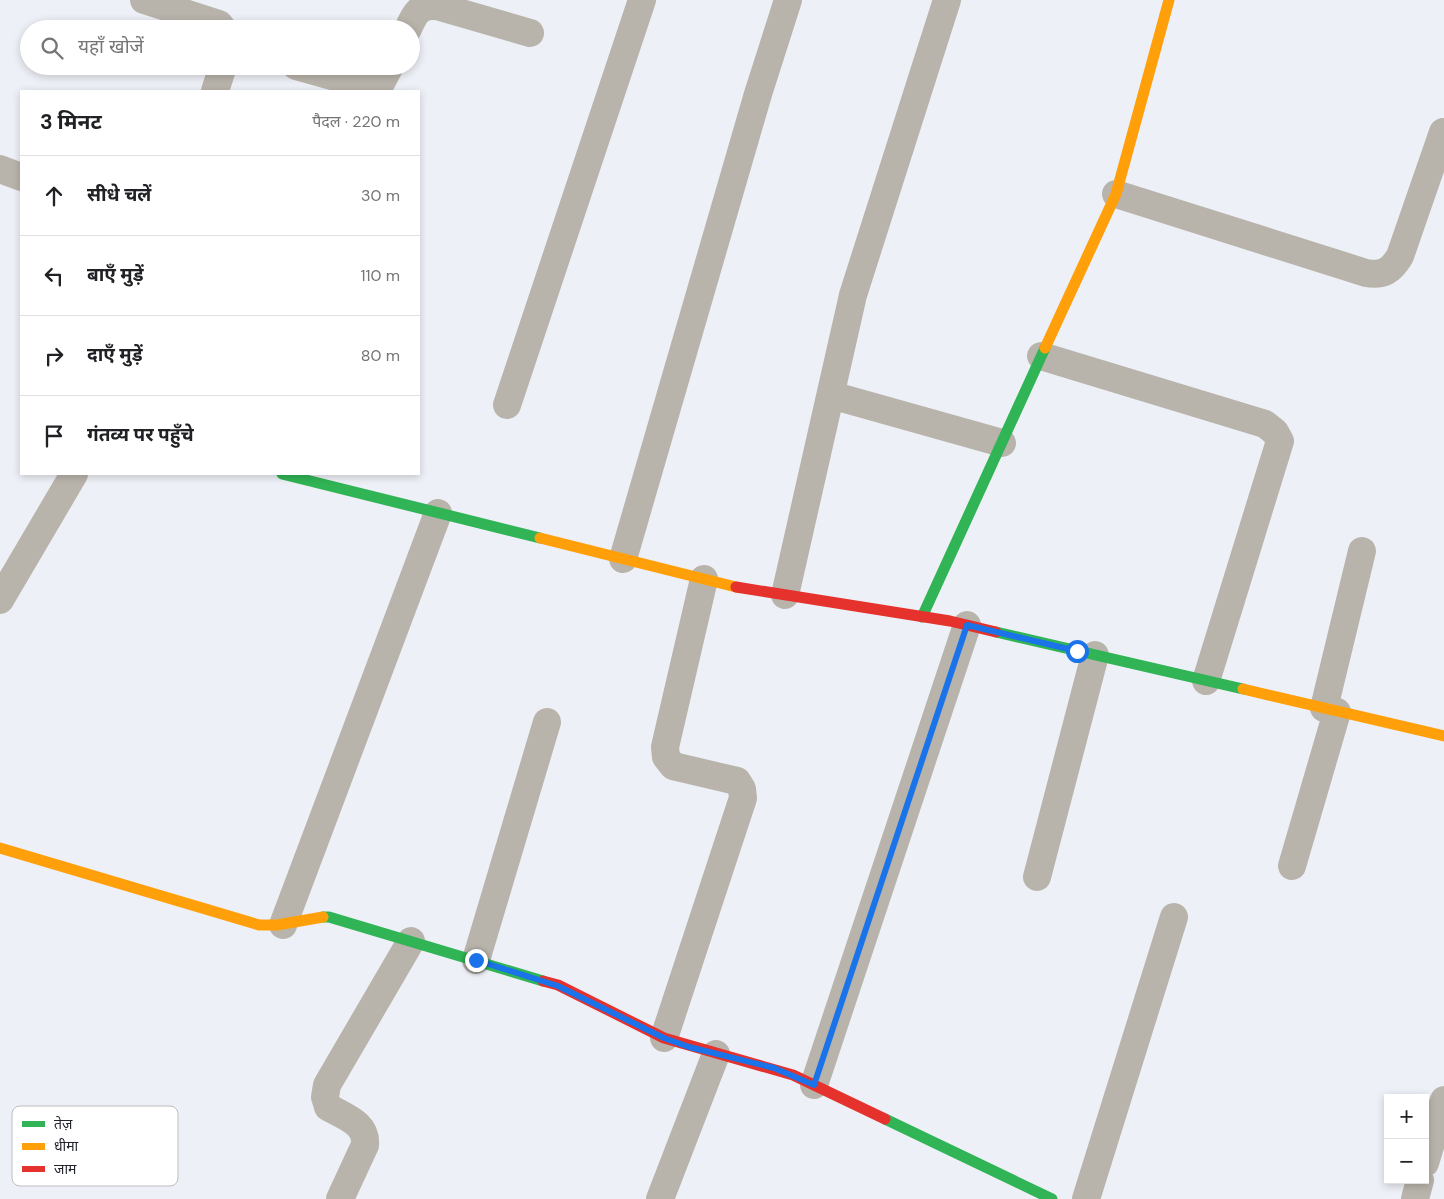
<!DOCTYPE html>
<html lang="hi">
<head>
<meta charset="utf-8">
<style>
  :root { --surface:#fff; --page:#f6f6f6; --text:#202124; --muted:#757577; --line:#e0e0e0 }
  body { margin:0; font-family:"DM Sans","Noto Sans Devanagari",sans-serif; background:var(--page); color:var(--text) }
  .controls { position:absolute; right:15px; bottom:15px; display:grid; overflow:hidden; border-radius:0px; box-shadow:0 2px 8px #0003 }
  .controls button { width:45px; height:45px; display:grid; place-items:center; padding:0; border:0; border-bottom:1px solid var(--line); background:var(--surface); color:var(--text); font:25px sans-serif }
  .stop { position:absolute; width:15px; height:15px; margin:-11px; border:4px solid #1a73e8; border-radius:50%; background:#fff }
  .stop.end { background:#1a73e8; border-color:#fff; box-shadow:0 1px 5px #0008 }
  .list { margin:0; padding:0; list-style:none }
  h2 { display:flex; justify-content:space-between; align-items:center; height:65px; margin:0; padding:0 20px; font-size:21px }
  h2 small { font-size:16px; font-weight:400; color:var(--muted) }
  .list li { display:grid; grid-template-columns:32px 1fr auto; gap:15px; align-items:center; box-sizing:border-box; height:80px; padding:0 20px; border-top:1px solid var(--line) }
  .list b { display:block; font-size:19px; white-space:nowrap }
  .list em { font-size:16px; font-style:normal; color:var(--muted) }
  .icon { flex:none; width:28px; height:28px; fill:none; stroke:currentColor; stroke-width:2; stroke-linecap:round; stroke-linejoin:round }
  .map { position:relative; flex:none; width:1444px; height:1199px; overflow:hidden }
  .search { position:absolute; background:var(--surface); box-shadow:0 2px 8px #0003; left:20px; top:20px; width:400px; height:55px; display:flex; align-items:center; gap:12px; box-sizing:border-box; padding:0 18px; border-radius:28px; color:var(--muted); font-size:19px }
  .panel { position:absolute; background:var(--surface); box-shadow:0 2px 8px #0003; left:20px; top:90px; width:400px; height:385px; border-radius:0px }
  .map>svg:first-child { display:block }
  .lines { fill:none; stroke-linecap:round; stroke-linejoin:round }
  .street { stroke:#b9b4ab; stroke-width:28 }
  .fast { stroke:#30b455; stroke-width:11 }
  .slow { stroke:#ff9f0a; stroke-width:11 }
  .jam { stroke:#e5322d; stroke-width:11 }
  .route { stroke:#1a73e8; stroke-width:6 }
  .key { fill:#fff; stroke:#bdbdc0; stroke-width:1 }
  .key-label { font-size:14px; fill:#22242c }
</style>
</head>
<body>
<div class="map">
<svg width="1444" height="1199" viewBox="0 0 1444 1199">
  <rect width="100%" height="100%" fill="#eef0f7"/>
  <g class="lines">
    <path class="street" d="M144 0 219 24 223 29
      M408 29C415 13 419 5 437 6L530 33
      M296 66 371 87 381 83 390 66
      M215 91 223 66
      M0 169 21 177
      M1116 194 1366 273C1383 276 1391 271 1400 256L1443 132
      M1041 356 1265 424 1275 432 1280 441 1206 681
      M831 395 1002 443
      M507 405 642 0
      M623 559 758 94 788 0
      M785 595 853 295 947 0
      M0 600 74 474
      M1324 708 1362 551
      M1292 866 1337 712
      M1037 877 1095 655
      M283 925 438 513
      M476 960 547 722
      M664 1038 743 798 742 789 737 781 673 766 666 757 665 747 704 579
      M814 1085 967 625
      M1425 1163 1444 1100
      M340 1199 365 1145C367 1123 345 1117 328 1107L325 1097 327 1085 411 941
      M660 1199 716 1054
      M1086 1199 1174 917
      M1415 1199 1420 1180"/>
    <path class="fast" d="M282 474 540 538
      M922 617 1045 348
      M996 632 1243 689
      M323 917H329L543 981
      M885 1119 1052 1199"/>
    <path class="slow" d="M1045 348 1116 194 1169 0
      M540 538 736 587
      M1243 689 1444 736
      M0 848 259 925H277L323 917"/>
    <path class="jam" d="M736 587 950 621 996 632
      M543 981 558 985 664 1038 793 1075 885 1119"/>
  </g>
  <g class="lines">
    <path class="route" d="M476 960 558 986 664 1038 689 1047 774 1068 814 1085 967 625 1077 651"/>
  </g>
  <rect x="12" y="1106" width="166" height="80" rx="8" class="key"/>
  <rect x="22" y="1121" width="23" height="6" fill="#30b455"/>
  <rect x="22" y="1143" width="23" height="7" fill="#ff9f0a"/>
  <rect x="22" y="1166" width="23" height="6" fill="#e5322d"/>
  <g class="key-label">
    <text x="54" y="1129">तेज़</text>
    <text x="54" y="1151">धीमा</text>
    <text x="54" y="1174">जाम</text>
  </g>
</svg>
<div class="controls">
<button>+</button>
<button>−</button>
</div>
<div class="stop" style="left:1077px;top:651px"></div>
<div class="stop end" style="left:476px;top:960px"></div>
<div class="search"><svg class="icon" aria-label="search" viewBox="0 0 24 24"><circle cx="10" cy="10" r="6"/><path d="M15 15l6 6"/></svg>यहाँ खोजें</div>
<section class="panel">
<h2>3 मिनट<small>पैदल · 220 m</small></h2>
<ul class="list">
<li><svg class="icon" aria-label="ahead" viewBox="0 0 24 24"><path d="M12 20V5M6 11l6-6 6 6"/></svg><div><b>सीधे चलें</b></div><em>30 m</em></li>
<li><svg class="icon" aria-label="left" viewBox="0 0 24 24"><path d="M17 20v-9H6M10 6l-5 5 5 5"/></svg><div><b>बाएँ मुड़ें</b></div><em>110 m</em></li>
<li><svg class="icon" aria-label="right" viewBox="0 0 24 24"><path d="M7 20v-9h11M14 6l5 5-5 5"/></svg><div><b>दाएँ मुड़ें</b></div><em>80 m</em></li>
<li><svg class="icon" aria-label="arrive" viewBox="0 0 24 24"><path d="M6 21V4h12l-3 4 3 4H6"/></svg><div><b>गंतव्य पर पहुँचे</b></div></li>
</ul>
</section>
</div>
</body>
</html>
